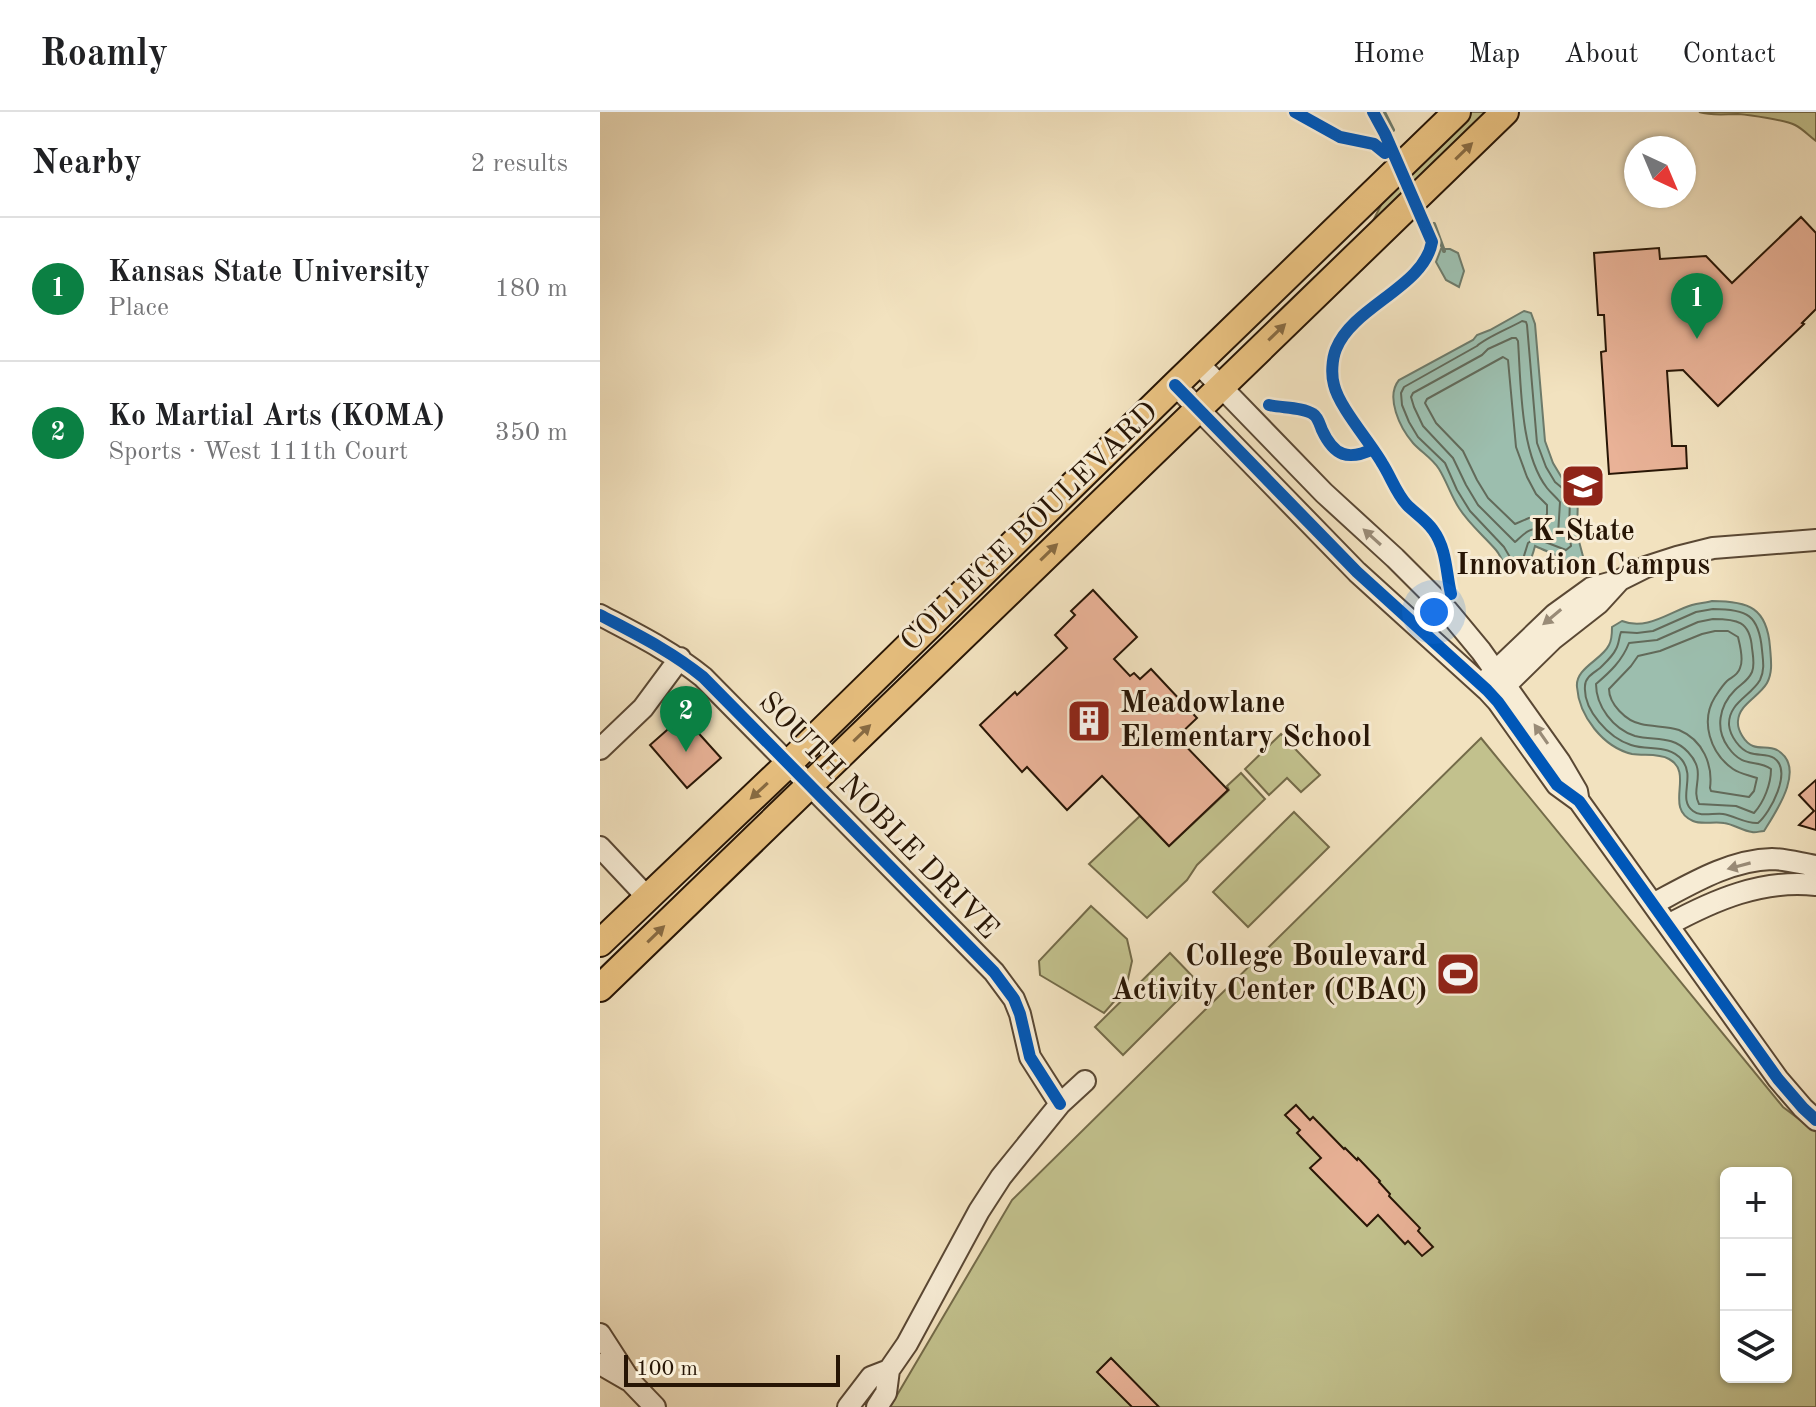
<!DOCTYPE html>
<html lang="en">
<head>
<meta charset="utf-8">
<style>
  :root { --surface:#fff; --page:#f2f2f2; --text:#202124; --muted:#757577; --line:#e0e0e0; --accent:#0b8043 }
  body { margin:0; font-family:"Old Standard TT",serif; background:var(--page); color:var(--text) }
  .controls { position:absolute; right:24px; bottom:24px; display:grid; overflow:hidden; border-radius:12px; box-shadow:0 2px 6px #0004 }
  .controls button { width:72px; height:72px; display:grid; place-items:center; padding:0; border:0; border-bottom:2px solid var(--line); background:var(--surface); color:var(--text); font:40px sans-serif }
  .compass { position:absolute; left:1024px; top:24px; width:72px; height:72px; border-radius:50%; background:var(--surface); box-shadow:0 2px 6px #0004; rotate:136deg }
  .scale { position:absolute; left:24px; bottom:20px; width:216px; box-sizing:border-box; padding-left:8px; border:4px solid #271505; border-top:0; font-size:22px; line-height:28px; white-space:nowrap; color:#271505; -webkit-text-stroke:6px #f7ecd5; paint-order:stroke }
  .you { position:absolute; left:834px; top:500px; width:28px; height:28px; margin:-20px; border:6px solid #fff; border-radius:50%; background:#1a73e8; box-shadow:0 0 0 12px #1a73e833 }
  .badge { display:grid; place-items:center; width:52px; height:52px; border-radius:50%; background:var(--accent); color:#fff; font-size:26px; font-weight:700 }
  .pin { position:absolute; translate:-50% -66px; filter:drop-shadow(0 2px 4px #0008) }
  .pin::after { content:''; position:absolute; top:42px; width:28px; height:24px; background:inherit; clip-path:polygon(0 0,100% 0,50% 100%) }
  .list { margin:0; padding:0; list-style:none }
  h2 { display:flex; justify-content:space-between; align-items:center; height:104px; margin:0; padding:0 32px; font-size:34px }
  h2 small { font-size:26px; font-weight:400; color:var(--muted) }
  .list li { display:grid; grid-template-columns:52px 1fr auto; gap:24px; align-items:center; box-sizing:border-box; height:144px; padding:0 32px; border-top:2px solid var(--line) }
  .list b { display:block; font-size:30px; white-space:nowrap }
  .list p { margin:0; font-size:26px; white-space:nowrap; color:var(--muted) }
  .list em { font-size:26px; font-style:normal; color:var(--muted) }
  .icon { flex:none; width:44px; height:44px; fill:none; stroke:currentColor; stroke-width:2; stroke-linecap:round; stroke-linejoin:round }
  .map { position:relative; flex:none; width:1216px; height:1295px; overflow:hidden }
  header { display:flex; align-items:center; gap:48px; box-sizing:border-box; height:112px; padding:0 40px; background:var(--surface); border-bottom:2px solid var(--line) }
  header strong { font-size:38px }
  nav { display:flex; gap:44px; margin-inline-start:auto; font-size:28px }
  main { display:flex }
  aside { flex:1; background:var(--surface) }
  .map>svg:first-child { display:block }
  .green { fill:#c2c18d; stroke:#746b49; stroke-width:2; fill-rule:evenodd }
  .water { fill:#9cbeae; stroke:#6d7a6a; stroke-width:2 }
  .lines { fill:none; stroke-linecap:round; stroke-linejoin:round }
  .shore { stroke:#626a5a; stroke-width:2 }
  .stream { stroke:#6d7a6a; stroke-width:4 }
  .building { fill:#e9b297; stroke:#271505; stroke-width:2 }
  .minor-casing { stroke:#5a4834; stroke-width:24 }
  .major-casing { stroke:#271505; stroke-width:30 }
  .minor { stroke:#f7ecd5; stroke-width:20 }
  .major { stroke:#e9c180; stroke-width:26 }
  .cycleway-casing { stroke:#f7ecd5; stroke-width:17 }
  .cycleway { stroke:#0057b8; stroke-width:12 }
  .oneway { fill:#886b42 }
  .oneway2 { fill:#998b77 }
  .labels { text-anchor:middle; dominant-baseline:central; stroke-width:6; stroke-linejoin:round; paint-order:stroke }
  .street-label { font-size:30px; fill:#271505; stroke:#f7ecd5 }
  .poi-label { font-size:30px; font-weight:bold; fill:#271505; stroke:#f7ecd5 }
</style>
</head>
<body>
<header>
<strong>Roamly</strong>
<nav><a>Home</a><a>Map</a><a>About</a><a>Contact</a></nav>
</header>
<main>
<aside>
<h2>Nearby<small>2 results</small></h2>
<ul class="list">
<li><span class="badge">1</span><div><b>Kansas State University</b><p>Place</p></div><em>180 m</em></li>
<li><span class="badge">2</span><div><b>Ko Martial Arts (KOMA)</b><p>Sports · West 111th Court</p></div><em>350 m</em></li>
</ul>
</aside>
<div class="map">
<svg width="1216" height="1295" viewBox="0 0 1216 1295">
  <rect width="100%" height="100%" fill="#f2e2bf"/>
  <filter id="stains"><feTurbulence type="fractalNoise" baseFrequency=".0025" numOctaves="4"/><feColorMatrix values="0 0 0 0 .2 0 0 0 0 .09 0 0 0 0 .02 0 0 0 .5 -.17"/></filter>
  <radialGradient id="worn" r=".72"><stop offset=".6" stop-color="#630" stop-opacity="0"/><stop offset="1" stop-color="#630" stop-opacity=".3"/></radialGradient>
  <path class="green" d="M870 0H894L771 113 782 91 796 72Z
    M1099 0H1216V29C1209 24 1203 17 1195 13 1185 8 1150 3 1138 2 1125 2 1112 4 1099 0Z
    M681 622 720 663 701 680 687 666 669 683 645 657Z
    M881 626 1183 995 1216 1020V1295H290L412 1088ZM1126 1061H1186V1265H1126Z
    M641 661 665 687 597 753 587 768 547 806 489 752 540 704 569 734 629 678 627 674Z
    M694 700 729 735 648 815 613 780Z
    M491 794 527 827 532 849 526 876 504 901 440 863 439 849Z
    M570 841 597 869 523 943 495 915Z"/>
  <path class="water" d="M841 137H850L858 141 864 159 859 175 846 168 836 150Z
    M924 199 931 201 935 212 945 329 953 351 962 366 974 376 978 383 977 422 984 448 974 454C962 443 949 441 935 434 932 446 928 461 912 456 902 453 902 445 896 438 884 424 869 412 859 396 851 384 847 370 839 357 832 346 821 340 813 331 800 316 785 285 799 268L873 228 877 223 890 218Z
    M1112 489C1149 489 1167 496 1170 535 1171 548 1173 560 1167 571 1159 585 1139 592 1138 609 1137 618 1145 631 1153 634 1161 637 1169 634 1177 638 1207 655 1176 700 1164 719 1160 719 1156 721 1152 720 1143 719 1133 712 1124 711 1114 709 1102 713 1093 709 1063 696 1095 661 1069 647 1058 641 1044 644 1032 642 1003 635 979 604 977 575 975 556 1002 548 1009 533 1012 528 1012 520 1012 515L1022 509C1047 519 1069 500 1092 493 1099 491 1106 491 1112 489Z"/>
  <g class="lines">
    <path class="shore" d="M922 209 926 210 927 213 937 331 946 355 955 370 967 380 970 385 969 421 971 434 966 438 940 428 934 427 928 431 923 447 916 449 911 447 904 435 870 399 857 378 845 351 818 325 809 310 802 293 801 281 804 275 877 234C885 226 910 216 922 209Z
      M912 226H916L918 229C921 272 920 341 947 376 951 381 956 385 960 390L958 423C945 422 957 424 945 419 931 413 924 422 915 430L878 393 866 373 853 346 823 314 814 295 811 285 813 281 882 243 888 237Z
      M903 245 908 248 916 335 927 365 936 382 947 393V402L945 405 929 406 915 412 888 386 877 368 863 339 836 311 825 291 827 287Z
      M1113 497C1147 497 1159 503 1162 538 1163 548 1165 558 1160 568 1151 584 1128 591 1129 613 1130 624 1140 638 1150 641 1158 644 1167 641 1174 646 1193 659 1170 701 1158 711 1146 712 1135 704 1123 702 1113 701 1100 705 1093 699 1077 687 1096 665 1082 648 1069 632 1049 639 1031 633 1009 626 983 598 985 574 985 565 994 561 1000 556 1005 551 1013 544 1016 537 1019 532 1019 525 1021 520L1037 521 1053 519 1096 500Z
      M1113 507C1137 507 1150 509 1152 536 1153 544 1155 553 1152 560 1148 569 1141 572 1135 578 1119 594 1115 617 1128 635 1144 658 1157 646 1171 657 1171 672 1164 690 1154 701L1136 694 1099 692C1090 675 1108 661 1088 640 1072 623 1055 629 1035 624 1013 617 996 594 996 572 1010 560 1022 549 1029 531L1057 528 1098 510Z
      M1115 519H1128L1138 525C1140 533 1144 548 1140 556 1138 563 1132 565 1127 569 1122 574 1119 579 1115 585 1100 609 1110 641 1133 657 1140 662 1149 663 1157 666L1154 679 1149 685 1111 679 1110 676C1113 653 1103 628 1079 618 1067 614 1054 615 1041 612 1026 609 1009 592 1009 577L1031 554 1038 544 1060 539 1102 522Z"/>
    <path class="stream" d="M784 0 793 18
      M834 112 844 139"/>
  </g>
  <path class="building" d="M1201 105 1216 121V197L1202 211 1204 212 1118 294 1083 258 1067 259 1072 334H1086L1087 356 1009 362 1001 240 1006 239 1004 203H998L994 141 1059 136 1060 147 1106 144 1132 171Z
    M493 478 537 525 514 547 530 564 534 561 540 567 551 557 597 606 577 625 628 678 569 734 502 664 467 698 427 655 422 660 380 613 415 580 417 583 467 536 455 523 475 503 471 499Z
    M83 604 121 646 87 676 50 633Z
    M1216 668V718L1199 713 1214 699 1199 683Z
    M696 993 710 1008 713 1005 744 1037 745 1036 757 1048 758 1046 780 1069 779 1070 790 1082 789 1084 820 1116 818 1119 833 1135 822 1144 808 1129 805 1132 778 1103 767 1114 710 1056 721 1046 697 1021 700 1018 685 1003Z
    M511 1246 559 1295H532L497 1260Z"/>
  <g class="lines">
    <g class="minor-casing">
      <path id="minor" d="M598 251 724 381 795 446 847 498 881 539 960 650 977 679 978 685
        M575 273 757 460 887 578 898 590 957 673 979 689 1178 967 1203 996 1216 1008
        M0 503C36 522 71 539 103 565L394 860 414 887 420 902 430 945 460 992
        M886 568 955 502 991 476 1020 468 1046 455 1077 445 1113 436 1216 428
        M897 582 953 527 999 491 1020 468
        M0 637 43 596 80 546
        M0 735 47 785
        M1053 792C1089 773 1129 748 1172 747 1186 747 1202 752 1216 754
        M1068 813C1114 788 1162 767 1216 773
        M0 1222 31 1270 55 1295
        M0 1252 28 1268
        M248 1295 271 1265 289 1258
        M277 1295 286 1281 289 1258 307 1232 379 1099 401 1065 460 992 485 969"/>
    </g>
    <g class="major-casing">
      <path id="major" d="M0 831 189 651 575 273 857 0
        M0 876 905 0"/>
    </g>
    <use href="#minor" class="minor"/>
    <use href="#major" class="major"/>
    <g class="cycleway-casing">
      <path id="cycleway" d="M695 0 740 25 774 32 785 41
        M773 0 785 22 832 130C824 175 753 194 736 237 732 247 731 263 734 273 739 295 770 330 782 351 791 365 796 381 807 393 815 401 826 408 833 418 847 437 846 461 851 482
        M575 273 757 460 887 578 898 590 957 673 979 689 1178 967 1203 996 1216 1008
        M669 293C681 296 703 295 713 302 718 305 720 313 722 318 734 344 748 349 773 337
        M0 503C36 522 71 539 103 565L394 860 414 887 420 902 430 945 460 992"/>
    </g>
    <use href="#cycleway" class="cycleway"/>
  </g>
  <defs><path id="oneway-solid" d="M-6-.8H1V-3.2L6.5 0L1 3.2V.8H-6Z" transform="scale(2)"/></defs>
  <g class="oneway">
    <use href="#oneway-solid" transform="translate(864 39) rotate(-44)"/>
    <use href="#oneway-solid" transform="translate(677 220) rotate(-44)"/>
    <use href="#oneway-solid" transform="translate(449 440) rotate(-44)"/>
    <use href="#oneway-solid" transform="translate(262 621) rotate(-44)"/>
    <use href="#oneway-solid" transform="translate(159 679) rotate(137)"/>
    <use href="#oneway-solid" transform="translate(56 822) rotate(-44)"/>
  </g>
  <g class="oneway2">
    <use href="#oneway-solid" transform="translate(772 425) rotate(-138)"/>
    <use href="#oneway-solid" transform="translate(952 505) rotate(140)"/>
    <use href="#oneway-solid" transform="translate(941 622) rotate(-125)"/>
    <use href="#oneway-solid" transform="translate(1139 754) rotate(165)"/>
  </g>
  <defs>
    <g id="university-square" transform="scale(2.3)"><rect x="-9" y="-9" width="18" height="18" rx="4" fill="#8f2418" stroke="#f7ecd5"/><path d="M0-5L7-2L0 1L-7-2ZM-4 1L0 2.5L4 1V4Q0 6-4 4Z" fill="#fff"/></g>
    <g id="building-square" transform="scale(2.3)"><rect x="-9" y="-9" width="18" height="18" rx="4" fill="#8f2418" stroke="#f7ecd5"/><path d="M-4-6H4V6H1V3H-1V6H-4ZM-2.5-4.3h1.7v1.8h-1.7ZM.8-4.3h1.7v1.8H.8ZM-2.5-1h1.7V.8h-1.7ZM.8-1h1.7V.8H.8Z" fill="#fff"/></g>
    <g id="stadium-square" transform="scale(2.3)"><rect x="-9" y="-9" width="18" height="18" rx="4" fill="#8f2418" stroke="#f7ecd5"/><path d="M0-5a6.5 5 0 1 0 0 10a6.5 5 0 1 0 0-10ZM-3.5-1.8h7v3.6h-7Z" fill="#fff"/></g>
  </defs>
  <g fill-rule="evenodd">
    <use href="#university-square" x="983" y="374"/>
    <use href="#building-square" x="489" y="609"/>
    <use href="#stadium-square" x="858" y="862"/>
  </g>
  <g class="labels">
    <g class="street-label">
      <text transform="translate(430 415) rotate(-44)">COLLEGE BOULEVARD</text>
      <text transform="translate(278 704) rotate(46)">SOUTH NOBLE DRIVE</text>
    </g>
    <g class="poi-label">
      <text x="983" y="420">K-State<tspan x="983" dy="34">Innovation Campus</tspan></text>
      <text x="520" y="592" text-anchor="start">Meadowlane<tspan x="520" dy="34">Elementary School</tspan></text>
      <text x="827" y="845" text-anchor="end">College Boulevard<tspan x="827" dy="34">Activity Center (CBAC)</tspan></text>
    </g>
  </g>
  <rect width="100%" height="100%" filter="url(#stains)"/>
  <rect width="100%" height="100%" fill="url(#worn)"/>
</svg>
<div class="controls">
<button>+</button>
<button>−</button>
<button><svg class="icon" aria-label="layers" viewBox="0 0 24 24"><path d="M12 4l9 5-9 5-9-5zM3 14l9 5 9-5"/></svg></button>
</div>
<svg class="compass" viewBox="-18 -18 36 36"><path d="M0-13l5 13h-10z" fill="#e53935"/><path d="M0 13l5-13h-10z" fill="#757577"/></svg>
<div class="scale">100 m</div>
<div class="you"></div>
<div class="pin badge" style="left:1097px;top:227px">1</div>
<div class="pin badge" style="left:86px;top:640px">2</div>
</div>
</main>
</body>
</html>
